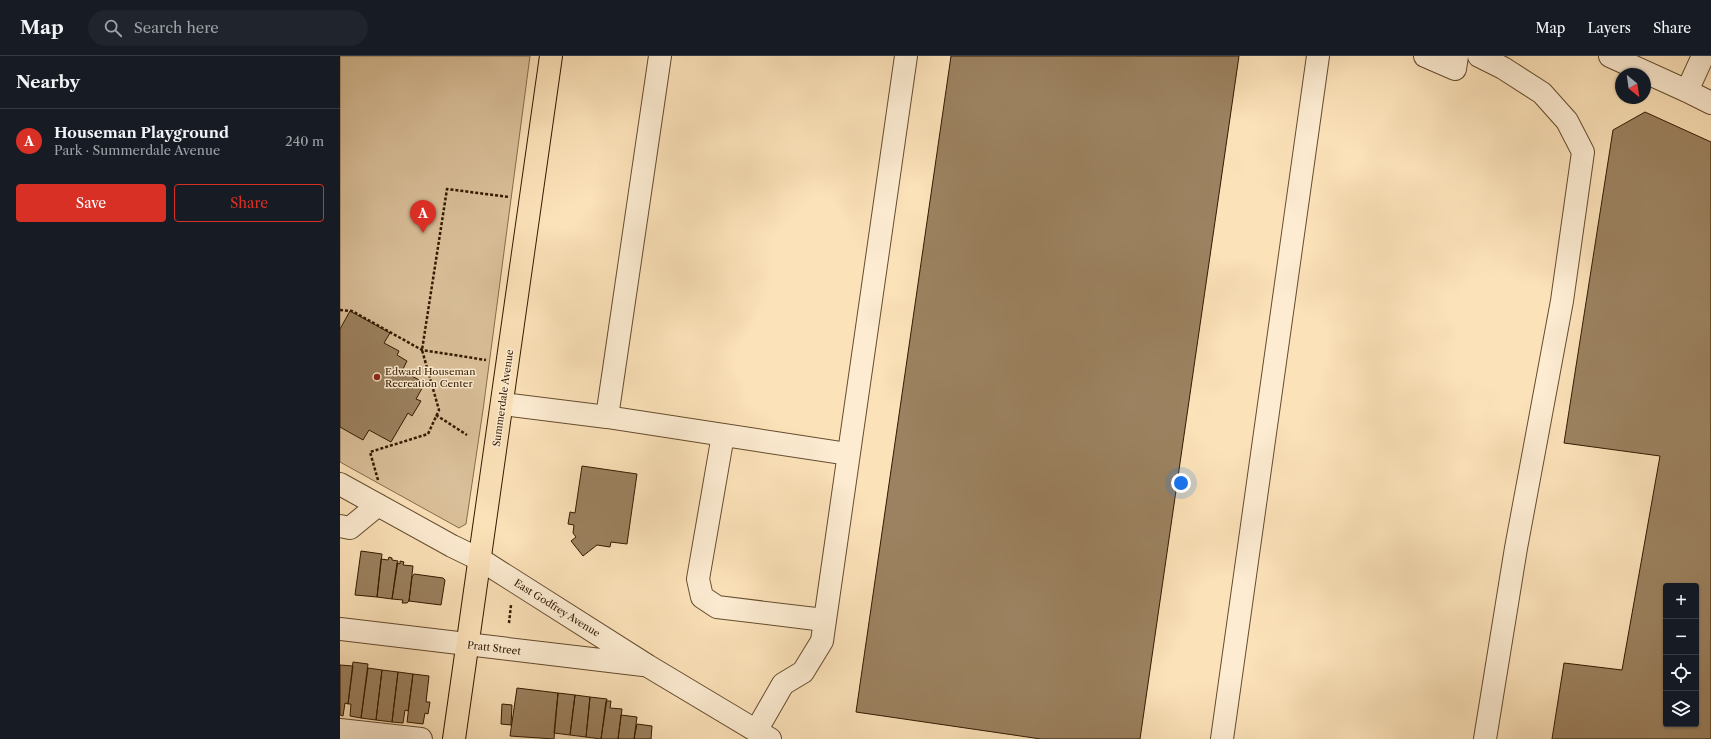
<!DOCTYPE html>
<html lang="en">
<head>
<meta charset="utf-8">
<style>
  :root { --surface:#171b24; --page:#20242c; --text:#f1f3f6; --muted:#9ea1a6; --line:#363941; --accent:#d93025 }
  body { margin:0; font-family:"Libre Caslon Text",serif; background:var(--page); color:var(--text) }
  .controls { position:absolute; right:12px; bottom:12px; display:grid; overflow:hidden; border-radius:4px; box-shadow:0 1px 3px #0004 }
  .controls button { width:36px; height:36px; display:grid; place-items:center; padding:0; border:0; border-bottom:1px solid var(--line); background:var(--surface); color:var(--text); font:20px sans-serif }
  .compass { position:absolute; left:1275px; top:12px; width:36px; height:36px; border-radius:50%; background:var(--surface); box-shadow:0 1px 3px #0004; rotate:151deg }
  .you { position:absolute; left:841px; top:427px; width:14px; height:14px; margin:-10px; border:3px solid #fff; border-radius:50%; background:#1a73e8; box-shadow:0 0 0 6px #1a73e833 }
  .badge { display:grid; place-items:center; width:26px; height:26px; border-radius:50%; background:var(--accent); color:#fff; font-size:13px; font-weight:700 }
  .pin { position:absolute; translate:-50% -33px; filter:drop-shadow(0 1px 2px #0008) }
  .pin::after { content:''; position:absolute; top:21px; width:14px; height:12px; background:inherit; clip-path:polygon(0 0,100% 0,50% 100%) }
  .list { margin:0; padding:0; list-style:none }
  h2 { display:flex; justify-content:space-between; align-items:center; height:52px; margin:0; padding:0 16px; font-size:17px }
  h2 small { font-size:13px; font-weight:400; color:var(--muted) }
  .list li { display:grid; grid-template-columns:26px 1fr auto; gap:12px; align-items:center; box-sizing:border-box; height:64px; padding:0 16px; border-top:1px solid var(--line) }
  .list b { display:block; font-size:15px; white-space:nowrap }
  .list p { margin:0; font-size:13px; white-space:nowrap; color:var(--muted) }
  .list em { font-size:13px; font-style:normal; color:var(--muted) }
  .actions { display:flex; gap:8px; padding:12px 16px }
  .actions a { flex:1; padding:9px 0; border:1px solid var(--accent); border-radius:4px; text-align:center; font-size:14px; color:var(--accent) }
  .actions .main { background:var(--accent); color:#fff }
  .icon { flex:none; width:22px; height:22px; fill:none; stroke:currentColor; stroke-width:2; stroke-linecap:round; stroke-linejoin:round }
  .map { position:relative; flex:none; width:1371px; height:683px; overflow:hidden }
  header { display:flex; align-items:center; gap:24px; box-sizing:border-box; height:56px; padding:0 20px; background:var(--surface); border-bottom:1px solid var(--line) }
  header strong { font-size:19px }
  nav { display:flex; gap:22px; margin-inline-start:auto; font-size:14px }
  .search { width:280px; height:36px; background:var(--page); display:flex; align-items:center; gap:10px; box-sizing:border-box; padding:0 14px; border-radius:22px; color:var(--muted); font-size:15px }
  main { display:flex }
  aside { flex:1; background:var(--surface) }
  .map>svg:first-child { display:block }
  .green { fill:#dac09a; stroke:#866d4d }
  .building { fill:#9c8260; stroke:#331a00; fill-rule:evenodd }
  .lines { fill:none; stroke-linecap:round; stroke-linejoin:round }
  .minor-casing { stroke:#654c2e; stroke-width:24 }
  .major-casing { stroke:#331a00; stroke-width:24 }
  .path { stroke:#331a00; stroke-width:2.5; stroke-dasharray:3 2; stroke-linecap:butt }
  .minor { stroke:#fdecd2; stroke-width:22 }
  .major { stroke:#fce2b9; stroke-width:22 }
  .poi-dot { fill:#8f2418; stroke:#fdecd2; stroke-width:1.5 }
  .labels { text-anchor:middle; dominant-baseline:central; stroke-width:3; stroke-linejoin:round; paint-order:stroke }
  .poi-label { font-size:10px; fill:#331a00; stroke:#fdecd2; text-anchor:start }
  .street-label { font-size:10px; fill:#331a00; stroke:#fdecd2 }
</style>
</head>
<body>
<header>
<strong>Map</strong>
<div class="search"><svg class="icon" aria-label="search" viewBox="0 0 24 24"><circle cx="10" cy="10" r="6"/><path d="M15 15l6 6"/></svg>Search here</div>
<nav><a>Map</a><a>Layers</a><a>Share</a></nav>
</header>
<main>
<aside>
<h2>Nearby<small></small></h2>
<ul class="list">
<li><span class="badge">A</span><div><b>Houseman Playground</b><p>Park · Summerdale Avenue</p></div><em>240 m</em></li>
</ul>
<div class="actions"><a class="main">Save</a><a>Share</a></div>
</aside>
<div class="map">
<svg width="1371" height="683" viewBox="0 0 1371 683">
  <rect width="100%" height="100%" fill="#fce2b9"/>
  <filter id="stains"><feTurbulence type="fractalNoise" baseFrequency=".005" numOctaves="4"/><feColorMatrix values="0 0 0 0 .2 0 0 0 0 .09 0 0 0 0 .02 0 0 0 .5 -.17"/></filter>
  <radialGradient id="worn" r=".72"><stop offset=".6" stop-color="#630" stop-opacity="0"/><stop offset="1" stop-color="#630" stop-opacity=".3"/></radialGradient>
  <path class="green" d="M0 0H190L143 354 126 468 119 472 0 406Z"/>
  <path class="building" d="M611 0H899L800 683H701L516 656Z
    M1305 56 1371 86V683H1212L1224 607 1282 614 1320 400 1224 387 1273 74ZM1326 530H1356V668H1326Z
    M10 255 50 277 44 287 59 295 57 299 67 305 62 315 85 327 76 343 81 345 72 360 68 357 51 386 29 374 23 384 0 371V273Z
    M242 410 297 418 287 488 271 486 270 491 257 489 243 500 231 485 236 481 233 477 234 469 228 468 230 456 235 457Z
    M21 495 42 498 37 541 15 539Z
    M49 501 52 502V504L58 505 52 543 37 541 41 503 48 504Z
    M60 505 64 506 63 509 73 510 69 545 67 547H62L63 544 52 543 57 507 60 508Z
    M74 518 103 522 105 524 101 549 69 545 72 521Z
    M13 606 28 608 21 662 10 660 11 648H8Z
    M0 609 13 610 8 648 5 647 3 660 0 659Z
    M28 612 42 614 36 664 21 662Z
    M42 614 58 616 52 666 36 664Z
    M58 616 73 618 68 655 65 654 63 667 52 666Z
    M73 618 89 620 86 646H90L88 658 85 657 83 668 67 666Z
    M177 632 218 637 214 683 170 680Z
    M218 637 235 639 230 679 214 677Z
    M235 639 250 641 246 681 230 679Z
    M250 641 267 643 261 683 246 681Z
    M266 645H271L270 652 282 653 278 683H261Z
    M162 648 172 649 171 669 161 668Z
    M281 659 297 661 294 683H278Z
    M297 668 312 670 311 683H294Z"/>
  <g class="lines">
    <g class="minor-casing">
      <path id="minor" d="M1085 0 1115 13 1117 0
        M1139 0 1163 12 1202 37 1227 65 1243 96 1222 245 1176 492 1145 683
        M1270 0 1347 35 1363 0
        M1347 35 1371 47
        M163 348 267 361 320 0
        M267 361 508 398
        M383 379 358 523 362 541 377 551 484 564
        M0 428 112 490 141 504 308 610 430 683
        M0 470 10 472 38 449
        M0 573 303 609
        M0 674 81 683
        M416 675 443 628 463 616 482 585 566 0
        M882 683 978 0"/>
    </g>
    <g class="major-casing">
      <path id="major" d="M114 683 211 0"/>
    </g>
    <path class="path" d="M0 254 12 255 82 294 146 304
      M96 359 127 379
      M38 424 30 396 88 378 99 354 82 294 107 133 169 141
      M169 567 171 549"/>
    <use href="#minor" class="minor"/>
    <use href="#major" class="major"/>
  </g>
  <circle class="poi-dot" cx="37" cy="321" r="4"/>
  <g class="labels">
    <g class="poi-label">
      <text x="45" y="315">Edward Houseman<tspan x="45" dy="12">Recreation Center</tspan></text>
    </g>
    <g class="street-label">
      <text transform="translate(163 342) rotate(-82)">Summerdale Avenue</text>
      <text transform="translate(217 552) rotate(32)">East Godfrey Avenue</text>
      <text transform="translate(154 592) rotate(7)">Pratt Street</text>
    </g>
  </g>
  <rect width="100%" height="100%" filter="url(#stains)"/>
  <rect width="100%" height="100%" fill="url(#worn)"/>
</svg>
<div class="controls">
<button>+</button>
<button>−</button>
<button><svg class="icon" aria-label="locate" viewBox="0 0 24 24"><circle cx="12" cy="12" r="6"/><path d="M12 2v4M12 18v4M2 12h4M18 12h4"/></svg></button>
<button><svg class="icon" aria-label="layers" viewBox="0 0 24 24"><path d="M12 4l9 5-9 5-9-5zM3 14l9 5 9-5"/></svg></button>
</div>
<svg class="compass" viewBox="-18 -18 36 36"><path d="M0-13l5 13h-10z" fill="#e53935"/><path d="M0 13l5-13h-10z" fill="#9ea1a6"/></svg>
<div class="you"></div>
<div class="pin badge" style="left:83px;top:177px">A</div>
</div>
</main>
</body>
</html>
